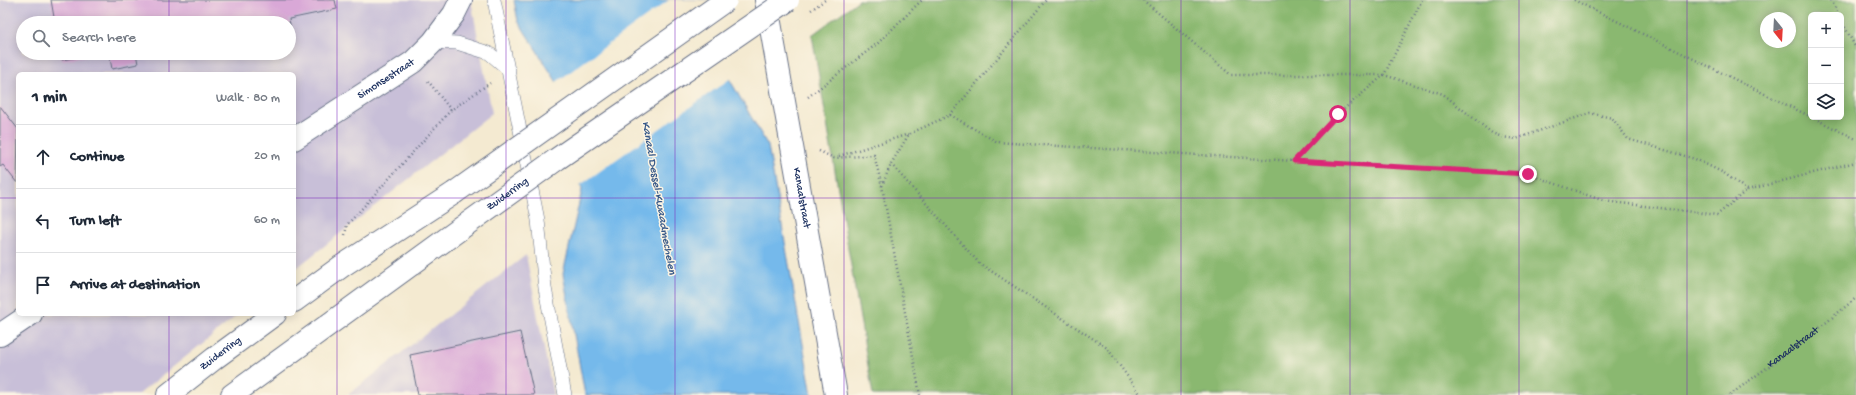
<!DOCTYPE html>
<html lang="en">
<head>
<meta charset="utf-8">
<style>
  :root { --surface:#fff; --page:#f2f2f3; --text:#1f2937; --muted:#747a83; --line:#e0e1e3 }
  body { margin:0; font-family:"Gochi Hand",sans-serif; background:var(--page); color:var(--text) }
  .controls { position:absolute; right:12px; top:12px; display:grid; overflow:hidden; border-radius:6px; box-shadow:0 2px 10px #0003 }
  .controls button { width:36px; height:36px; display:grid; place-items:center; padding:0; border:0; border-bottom:1px solid var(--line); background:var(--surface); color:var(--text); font:20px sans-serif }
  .compass { position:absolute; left:1760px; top:12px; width:36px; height:36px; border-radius:50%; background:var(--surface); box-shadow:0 2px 10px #0003; rotate:162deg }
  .stop { position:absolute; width:12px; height:12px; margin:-9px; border:3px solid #db2777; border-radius:50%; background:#fff }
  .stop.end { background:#db2777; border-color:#fff; box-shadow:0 1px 4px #0008 }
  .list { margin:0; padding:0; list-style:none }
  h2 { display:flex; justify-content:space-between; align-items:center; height:52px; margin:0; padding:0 16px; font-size:17px }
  h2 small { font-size:13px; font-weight:400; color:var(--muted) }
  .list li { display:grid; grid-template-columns:26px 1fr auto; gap:12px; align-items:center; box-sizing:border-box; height:64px; padding:0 16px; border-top:1px solid var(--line) }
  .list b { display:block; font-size:15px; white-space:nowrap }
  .list em { font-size:13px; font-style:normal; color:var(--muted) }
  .icon { flex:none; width:22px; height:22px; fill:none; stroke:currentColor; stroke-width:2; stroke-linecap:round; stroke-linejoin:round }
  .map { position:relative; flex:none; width:1856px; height:395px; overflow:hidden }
  .search { position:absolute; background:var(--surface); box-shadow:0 2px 10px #0003; left:16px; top:16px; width:280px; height:44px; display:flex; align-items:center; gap:10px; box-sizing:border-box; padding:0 14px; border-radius:22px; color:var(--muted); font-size:15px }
  .panel { position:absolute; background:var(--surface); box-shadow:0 2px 10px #0003; left:16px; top:72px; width:280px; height:244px; border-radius:6px }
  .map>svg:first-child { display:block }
  .industrial { fill:#c8bfd8; fill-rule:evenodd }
  .forest { fill:#8ab870; stroke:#527467; fill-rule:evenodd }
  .water { fill:#75b9eb; stroke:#4874a4 }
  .pier { fill:#f4ead1 }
  .building { fill:#d9a8d7 }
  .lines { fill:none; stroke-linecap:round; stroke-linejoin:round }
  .service-casing { stroke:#677086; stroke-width:14 }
  .minor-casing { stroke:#677086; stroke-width:24 }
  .trunk-casing { stroke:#677086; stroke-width:24 }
  .path { stroke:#677086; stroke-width:2.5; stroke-dasharray:1 3; stroke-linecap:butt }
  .service { stroke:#fff; stroke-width:13 }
  .minor { stroke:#fff; stroke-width:22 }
  .trunk { stroke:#fff; stroke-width:22 }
  .trunk-bridge-casing { stroke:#677086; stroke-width:24; stroke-linecap:butt }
  .path-bridge { stroke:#677086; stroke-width:2.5; stroke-dasharray:1 3; stroke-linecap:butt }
  .trunk-bridge { stroke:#fff; stroke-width:22 }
  .route { stroke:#db2777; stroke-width:5 }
  .grid { fill:none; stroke:#7b2cbf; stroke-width:1; stroke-opacity:0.55 }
  .labels { text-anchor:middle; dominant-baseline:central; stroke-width:3; stroke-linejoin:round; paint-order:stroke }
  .street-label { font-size:11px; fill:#1b2f5e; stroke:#fcf5e5 }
  .water-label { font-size:12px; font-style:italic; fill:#365888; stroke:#fcf5e5 }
</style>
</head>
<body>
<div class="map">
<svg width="1856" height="395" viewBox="0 0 1856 395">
  <rect width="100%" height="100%" fill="#fcf5e5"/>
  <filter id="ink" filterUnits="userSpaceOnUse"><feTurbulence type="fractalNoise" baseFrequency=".025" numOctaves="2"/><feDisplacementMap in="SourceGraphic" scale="8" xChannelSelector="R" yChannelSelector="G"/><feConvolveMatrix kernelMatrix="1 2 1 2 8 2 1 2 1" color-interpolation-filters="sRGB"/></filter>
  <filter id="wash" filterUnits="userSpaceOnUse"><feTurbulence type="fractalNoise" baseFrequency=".012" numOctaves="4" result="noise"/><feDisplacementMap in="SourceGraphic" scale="16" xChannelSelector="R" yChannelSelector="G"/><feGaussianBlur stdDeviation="0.9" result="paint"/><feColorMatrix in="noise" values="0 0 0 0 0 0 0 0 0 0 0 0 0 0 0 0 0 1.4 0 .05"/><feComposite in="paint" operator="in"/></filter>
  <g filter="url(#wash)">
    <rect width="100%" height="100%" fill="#f4ead1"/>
    <path class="industrial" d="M0 0H471L492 113 294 270V74H18V314H239L138 395H0ZM23 23H289V53H23Z
      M526 255 553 395H348Z"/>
    <path class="forest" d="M859 0H1856V395H873L812 35ZM1811 15H1841V117H1811ZM1766 18H1790V42H1766Z"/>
    <path class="water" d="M514 0H711L723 68 768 146 812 395H585L563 274 582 190 558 84 518 21Z"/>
    <path class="pier" d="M669 0H713L725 67 731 78 579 186 555 83Z"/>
    <g id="blocks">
      <path class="building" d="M51 0H335L337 9 289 19 292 35 289 36V23H55Z
        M61 53H96V54L62 60Z
        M109 53H136L138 64 112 69Z
        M0 106 18 129 17 183 3 165 0 167Z
        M520 332 534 395H418L410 355Z"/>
    </g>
  </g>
  <g filter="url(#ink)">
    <use href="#blocks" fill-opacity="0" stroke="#677086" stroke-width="1"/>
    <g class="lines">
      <g class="service-casing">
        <path id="service" d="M494 0 538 220 545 288 565 395
          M433 42 457 43 489 53 509 70"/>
      </g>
      <g class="minor-casing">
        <g id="minor">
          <path id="s2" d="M766 0 836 395"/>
          <path id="s3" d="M294 139 413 62 433 42 454 14 461 0"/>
          <path d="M0 335 31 314"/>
        </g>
      </g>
      <g class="trunk-casing">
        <g id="trunk">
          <path d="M294 301 342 266 454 193"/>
          <path id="s4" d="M168 395 215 358 275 314"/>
          <path d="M232 395 460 229"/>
        </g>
      </g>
      <g class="path">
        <path d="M1143 0 1231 75H1384L1422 0"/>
        <path d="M1574 0 1856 139"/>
        <path d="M1831 0 1839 15"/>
        <path d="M1841 20 1856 48"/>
        <path d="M428 81 451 110"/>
        <path d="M808 97 878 43 922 0"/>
        <path d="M950 115 1046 0"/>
        <path d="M819 151 834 158 874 155 882 186 920 395"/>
        <path d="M839 156 909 134"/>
        <path d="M1294 161 1338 114 1384 75 1443 94 1492 133 1502 137 1516 139 1590 113 1612 118 1628 139 1695 159 1724 173 1747 190"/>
        <path d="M891 164 979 263 1107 348 1141 395"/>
        <path d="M882 186 891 164 909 134 950 115 997 142 1294 161 1528 174 1604 201 1717 215 1747 190 1856 162"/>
        <path d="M345 235 347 225 451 110 490 83"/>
        <path id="s1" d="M1730 395 1811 335 1856 298"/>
      </g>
      <use href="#service" class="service"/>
      <use href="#minor" class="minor"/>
      <use href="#trunk" class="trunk"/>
      <g class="trunk-bridge-casing">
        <g id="trunk-bridge">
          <path d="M454 193 726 0"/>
          <path id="s5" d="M460 229 557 159 788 0"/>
        </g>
      </g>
      <path class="path-bridge" d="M811 10 825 0"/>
      <use href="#trunk-bridge" class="trunk-bridge"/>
    </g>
  </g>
  <g class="lines" filter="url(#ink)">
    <path class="route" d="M1338 114 1294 161 1528 174"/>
  </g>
  <path class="grid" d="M169 0V23M337 0V395M506 0V395M675 0V395M844 0V395M1012 0V395M1181 0V395M1350 0V395M1519 0V395M1687 0V395M169 53V74M0 198H18M294 198H1856M169 314V395"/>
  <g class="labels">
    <g class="street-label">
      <text stroke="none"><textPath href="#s3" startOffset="110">Simonsestraat</textPath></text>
      <text stroke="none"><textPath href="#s5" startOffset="59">Zuiderring</textPath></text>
      <text stroke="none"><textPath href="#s2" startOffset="201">Kanaalstraat</textPath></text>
      <text stroke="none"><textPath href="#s1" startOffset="79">Kanaalstraat</textPath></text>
      <text stroke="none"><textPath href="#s4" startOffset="67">Zuiderring</textPath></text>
    </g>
    <g class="water-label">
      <text transform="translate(658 198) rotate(80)">Kanaal Dessel-Kwaadmechelen</text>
    </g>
  </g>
</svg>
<div class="controls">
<button>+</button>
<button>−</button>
<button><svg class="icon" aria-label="layers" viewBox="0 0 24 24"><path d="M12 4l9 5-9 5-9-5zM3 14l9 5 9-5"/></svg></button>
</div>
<svg class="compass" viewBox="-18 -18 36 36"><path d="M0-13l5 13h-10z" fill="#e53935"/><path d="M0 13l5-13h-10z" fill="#747a83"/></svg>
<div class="stop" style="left:1338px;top:114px"></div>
<div class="stop end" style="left:1528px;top:174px"></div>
<div class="search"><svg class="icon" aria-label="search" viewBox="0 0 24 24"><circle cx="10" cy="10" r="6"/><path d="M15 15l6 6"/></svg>Search here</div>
<section class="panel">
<h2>1 min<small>Walk · 80 m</small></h2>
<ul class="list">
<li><svg class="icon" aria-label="ahead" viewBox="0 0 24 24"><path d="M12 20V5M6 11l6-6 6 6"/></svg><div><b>Continue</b></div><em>20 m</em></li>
<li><svg class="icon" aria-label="left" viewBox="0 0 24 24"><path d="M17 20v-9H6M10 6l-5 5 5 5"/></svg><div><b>Turn left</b></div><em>60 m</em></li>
<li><svg class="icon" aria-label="arrive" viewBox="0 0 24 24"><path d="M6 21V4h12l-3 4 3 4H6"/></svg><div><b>Arrive at destination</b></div></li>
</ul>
</section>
</div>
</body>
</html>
